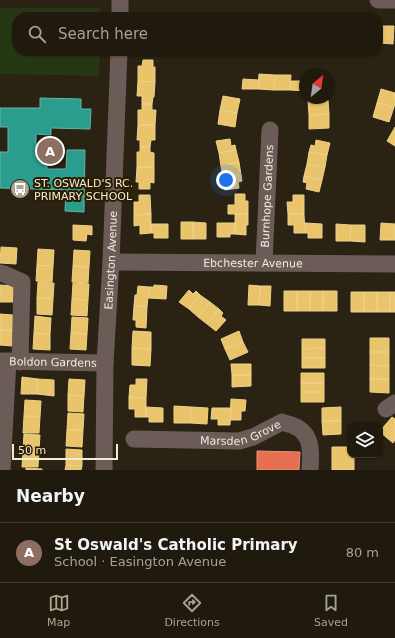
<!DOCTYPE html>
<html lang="en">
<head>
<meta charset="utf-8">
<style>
  :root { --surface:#201a0e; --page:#2d271c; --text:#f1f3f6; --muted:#a2a19e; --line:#3d382e; --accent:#ada593 }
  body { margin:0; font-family:"DejaVu Sans",sans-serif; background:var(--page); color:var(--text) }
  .controls { position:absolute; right:12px; bottom:12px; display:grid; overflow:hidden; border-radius:8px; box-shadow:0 1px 3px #0004 }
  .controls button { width:36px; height:36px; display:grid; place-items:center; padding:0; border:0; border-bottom:1px solid var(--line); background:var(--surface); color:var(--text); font:20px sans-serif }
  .compass { position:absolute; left:299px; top:68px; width:36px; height:36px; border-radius:50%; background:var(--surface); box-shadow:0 1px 3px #0004; rotate:29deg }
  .scale { position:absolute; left:12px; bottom:10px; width:106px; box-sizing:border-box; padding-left:4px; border:2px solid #f3ebd9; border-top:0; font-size:11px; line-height:14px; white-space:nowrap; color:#f3ebd9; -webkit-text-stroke:3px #2a1d00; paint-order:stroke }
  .you { position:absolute; left:226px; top:180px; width:14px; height:14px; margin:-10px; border:3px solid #fff; border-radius:50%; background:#1a73e8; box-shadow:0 0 0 6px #1a73e833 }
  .badge { display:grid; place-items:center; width:26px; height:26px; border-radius:50%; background:var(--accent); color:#fff; font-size:13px; font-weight:700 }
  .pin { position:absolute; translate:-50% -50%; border:2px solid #fff; box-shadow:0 1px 4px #0006 }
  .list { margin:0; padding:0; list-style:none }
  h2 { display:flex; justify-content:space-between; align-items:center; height:52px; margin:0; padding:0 16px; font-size:17px }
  h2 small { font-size:13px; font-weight:400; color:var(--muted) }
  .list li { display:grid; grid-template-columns:26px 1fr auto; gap:12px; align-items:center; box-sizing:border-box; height:60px; padding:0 16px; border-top:1px solid var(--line) }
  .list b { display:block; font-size:15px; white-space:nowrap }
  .list p { margin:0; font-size:13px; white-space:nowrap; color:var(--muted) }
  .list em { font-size:13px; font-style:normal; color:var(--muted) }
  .icon { flex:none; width:22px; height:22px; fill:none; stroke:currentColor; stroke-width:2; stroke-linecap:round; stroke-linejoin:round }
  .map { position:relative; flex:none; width:395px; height:470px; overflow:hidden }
  .search { position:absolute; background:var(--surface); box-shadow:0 1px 3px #0004; left:12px; right:12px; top:12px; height:44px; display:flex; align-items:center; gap:10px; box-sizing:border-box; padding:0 14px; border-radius:16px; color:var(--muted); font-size:15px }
  .sheet { height:112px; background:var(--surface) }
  nav { display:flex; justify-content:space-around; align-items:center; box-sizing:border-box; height:56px; border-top:1px solid var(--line); background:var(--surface); font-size:11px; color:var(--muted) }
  nav a { display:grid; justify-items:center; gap:2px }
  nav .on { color:var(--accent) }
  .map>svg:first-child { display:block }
  .green { fill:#263714 }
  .homes { fill:#e9c46a; stroke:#ecd08b }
  .shops { fill:#e76f51; stroke:#eb947a }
  .schools { fill:#2a9d8f; stroke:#66b4a5 }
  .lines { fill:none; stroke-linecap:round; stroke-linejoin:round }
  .street { stroke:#6b5c58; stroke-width:17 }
  .labels { text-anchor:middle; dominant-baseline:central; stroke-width:4; stroke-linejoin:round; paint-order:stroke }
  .poi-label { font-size:11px; fill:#f3ebd9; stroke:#2a1d00; text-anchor:start }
  .street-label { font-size:11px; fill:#f3ebd9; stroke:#2a1d00 }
</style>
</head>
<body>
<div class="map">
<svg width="395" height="470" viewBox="0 0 395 470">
  <rect width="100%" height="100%" fill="#2a2212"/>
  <path class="green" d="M0 8H100V17H17V51H100L99 76 0 74Z"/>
  <path class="homes" d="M381 26H394L393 44 381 43Z
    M143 60H153V67H155V82L138 81V66H142Z
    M259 74 275 75 274 90 258 89Z
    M275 75H291L290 90H274Z
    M243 79 259 80 258 89H242Z
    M138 81 155 82 154 97H153L152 104H142V96H137Z
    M291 81H305V91L290 90Z
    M381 89 395 93V103L394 107 377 103Z
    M223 96 240 99 237 113 220 110Z
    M328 100 329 114 309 115 308 101Z
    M377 103 394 107 389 122 373 117Z
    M142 104H152V110H156L155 125H138V110H142Z
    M220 110 237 113 235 127 218 124Z
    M329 114V128L309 129V115Z
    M138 125H155V140H151L150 147H140V140H137Z
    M395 127V146L387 141Z
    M230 139 231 146 235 145 236 150 219 153 216 141Z
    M316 140 330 143 327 155 309 152 311 145 315 146Z
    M140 147H150V152L154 153V167H137V152H140Z
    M236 150 239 162 221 166 219 153Z
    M309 152 327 155 325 167 307 164Z
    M239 162 241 175 223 178 221 166Z
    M307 164 325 167 322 180 304 176Z
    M137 167H154V183L150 182V189H139V182H136Z
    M241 175 242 181 238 182 239 188 225 190 223 178Z
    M304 176 322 180 319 192 306 189 307 183 303 182Z
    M235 194H245V201H248V214H228V205H235Z
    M139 195H150L151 214 134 215V202H139Z
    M293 195H304V214H288L287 202H293Z
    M151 214V233L140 234V225L134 226V215Z
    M235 214H248V225H246V235L235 234Z
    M288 214H304L305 233H294V225H288Z
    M181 222H193V239H181Z
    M193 222 206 223V239H193Z
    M217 223H235V234H230V237H217Z
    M305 223 322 224V238H308V233H305Z
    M381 223 395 224V240H380Z
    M151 224H168V238H154V233H151Z
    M336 224 351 225 350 241H336Z
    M73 225 92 226V235L87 234 86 241 73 240Z
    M351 225H365V242L350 241Z
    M1 247 17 248 16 264 0 263Z
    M38 249 54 250 53 266 37 265Z
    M74 250 90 251 89 267 73 266Z
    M37 265 53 266 52 282 36 281Z
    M73 266 89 267 88 283 72 282Z
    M38 282 54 283 53 299 37 298Z
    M73 283 89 284 88 300 72 299Z
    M0 285 15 286 14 302H0Z
    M154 285 167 286 166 299 148 298 149 287H154Z
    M249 285 260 286 259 305H248Z
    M138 286 149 287 147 307 134 306 135 295H137Z
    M260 286H271L270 306 259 305Z
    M189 290 193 294 196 291 200 295 189 309 179 302Z
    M284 291H297V311H284Z
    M297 291H310V311H297Z
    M310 291H323V311H310Z
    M323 291H337V311H323Z
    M351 292H364V312H351Z
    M364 292H377V312H364Z
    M377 292H390V312H377Z
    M390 292H395V312H390Z
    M200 295 210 302 198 317 189 309Z
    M37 298 53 299 52 315 37 314Z
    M72 299 88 300 87 316 71 315Z
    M210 302 219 309 207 324 198 317Z
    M134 306 147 307 146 328 136 327V320H133Z
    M219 309 223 313 221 316 226 320 216 331 207 324Z
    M0 314 13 315V330H0Z
    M35 316 51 318 50 334 34 333Z
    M72 317 88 318 87 334 71 333Z
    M0 330H13L12 346 0 345Z
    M133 331 151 332V349L132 348Z
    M239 331 243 342 225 349 221 339Z
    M34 333 50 334V350L33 349Z
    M71 333 87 334 86 350 70 349Z
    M370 338H389V352H370Z
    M302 339H325V348L302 349Z
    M243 342 248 352 230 360 225 349Z
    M132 348 151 349 150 366 132 365Z
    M325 348V358H302V349Z
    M370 352H389V366L370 365Z
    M302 358H325V368H302Z
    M231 364H251V375H232Z
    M370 365 389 366V379H370Z
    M301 373H324V383H301Z
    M232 375H251V386L232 387Z
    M22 377 38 379 37 394H21Z
    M38 379 54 380V396L37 394Z
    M69 379 85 380 84 396 68 395Z
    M136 379H147L146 398 129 397 130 385H136Z
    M370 379H389V393L370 392Z
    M301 383H324V392H301Z
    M301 392H324V402H301Z
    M68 395 84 396 83 412 68 411Z
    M129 397 146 398V417H135V409H129Z
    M231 399 246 400 245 411H241V420H230Z
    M25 400 41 401 40 417 24 416Z
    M174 406 191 407 190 423H174Z
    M146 407 163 408V422H149V417H146Z
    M191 407 208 408 207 424 190 423Z
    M341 407V421H322V408Z
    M212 408H231L230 425H218V419H211Z
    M68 413 84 414 83 430H67Z
    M24 416 40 417 39 433H23Z
    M392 417 395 419V440L393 443 380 432V431Z
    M322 421H341V434L323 435Z
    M67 430H83L82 447 66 446Z
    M24 434 40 435 39 451 23 450Z
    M332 447H350V455H354V470H332Z
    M66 449 82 450V466L66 465Z
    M23 450 39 451 38 467H22Z
    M66 465 82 466 81 470H65Z
    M26 468 42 469V470H26Z"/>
  <path class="shops" d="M257 451 300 452 299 470H257Z"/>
  <path class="schools" d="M40 98 81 99V109H91L90 129 51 128V135L36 134V153H40V160H47V169H66L67 150H85L84 212 65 211 66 190 0 188V152H8V127H0V108H40Z"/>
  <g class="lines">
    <g class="street">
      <path d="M378 0H395"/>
      <path d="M120 17V0"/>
      <path id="s1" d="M111 262 395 264"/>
      <path id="s2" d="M264 263 270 130"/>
      <path d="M0 273 4 274 22 282 20 362"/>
      <path id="s3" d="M0 361 105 363"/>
      <path d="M386 409 395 403"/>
      <path id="s4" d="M134 439 239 441 253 437 282 422C286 424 291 424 294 426 313 434 311 453 310 470"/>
      <path d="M2 470 8 361"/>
      <path id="s5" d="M104 470 105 363 111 262 119 51"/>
    </g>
  </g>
  <defs>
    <g id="bus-disc" transform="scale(1)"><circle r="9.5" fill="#ada593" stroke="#2a1d00"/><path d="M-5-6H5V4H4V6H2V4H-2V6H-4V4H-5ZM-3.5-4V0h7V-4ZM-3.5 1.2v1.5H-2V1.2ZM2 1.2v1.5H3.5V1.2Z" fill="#fff"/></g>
  </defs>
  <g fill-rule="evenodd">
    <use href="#bus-disc" x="20" y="189"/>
  </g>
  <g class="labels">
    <g class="poi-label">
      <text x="34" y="183">ST. OSWALD'S RC.<tspan x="34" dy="13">PRIMARY SCHOOL</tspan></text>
    </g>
    <g class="street-label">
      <text stroke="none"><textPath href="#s2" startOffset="67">Burnhope Gardens</textPath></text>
      <text stroke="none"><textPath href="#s5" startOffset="210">Easington Avenue</textPath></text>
      <text stroke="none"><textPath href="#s1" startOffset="142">Ebchester Avenue</textPath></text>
      <text stroke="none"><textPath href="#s3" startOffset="53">Boldon Gardens</textPath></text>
      <text stroke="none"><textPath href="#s4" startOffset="108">Marsden Grove</textPath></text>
    </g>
  </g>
</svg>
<div class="controls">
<button><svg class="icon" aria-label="layers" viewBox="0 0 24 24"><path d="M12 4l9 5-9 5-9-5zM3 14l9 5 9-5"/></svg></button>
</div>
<svg class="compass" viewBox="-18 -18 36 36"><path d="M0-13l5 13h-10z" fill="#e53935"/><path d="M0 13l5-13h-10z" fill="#a2a19e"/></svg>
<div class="scale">50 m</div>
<div class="you"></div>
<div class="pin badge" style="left:50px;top:151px;background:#8d6e63">A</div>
<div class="search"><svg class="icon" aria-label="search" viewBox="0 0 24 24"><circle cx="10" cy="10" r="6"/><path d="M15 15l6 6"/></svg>Search here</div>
</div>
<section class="sheet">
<h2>Nearby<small></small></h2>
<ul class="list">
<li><span class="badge" style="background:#8d6e63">A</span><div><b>St Oswald's Catholic Primary</b><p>School · Easington Avenue</p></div><em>80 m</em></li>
</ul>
</section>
<nav>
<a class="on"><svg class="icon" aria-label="map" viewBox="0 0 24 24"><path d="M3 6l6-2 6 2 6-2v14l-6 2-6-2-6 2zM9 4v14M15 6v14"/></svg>Map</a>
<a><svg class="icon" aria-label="directions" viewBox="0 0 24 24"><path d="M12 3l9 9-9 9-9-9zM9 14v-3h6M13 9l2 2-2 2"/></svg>Directions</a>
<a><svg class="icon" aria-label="saved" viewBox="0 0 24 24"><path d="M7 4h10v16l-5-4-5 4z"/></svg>Saved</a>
</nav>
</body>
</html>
